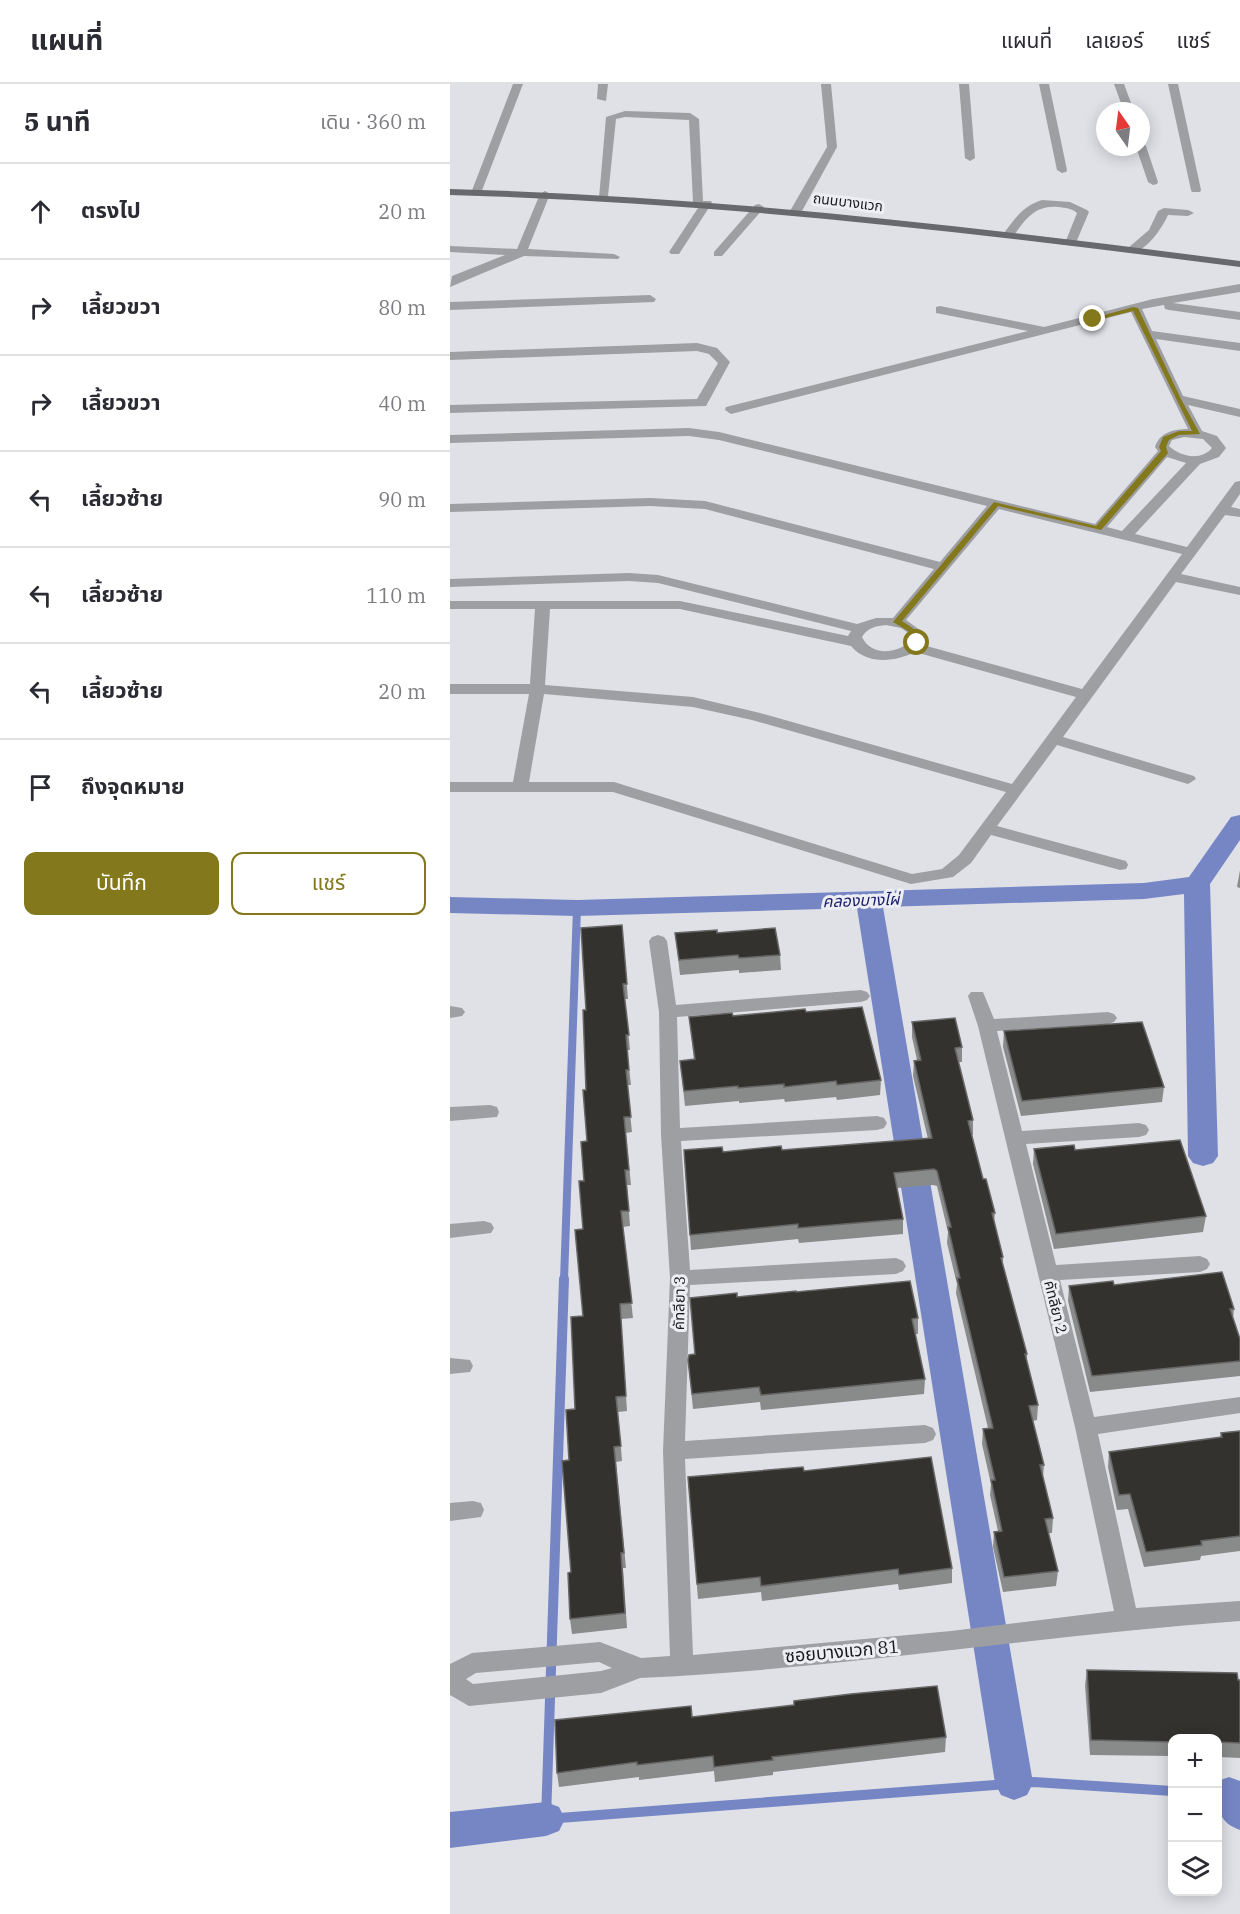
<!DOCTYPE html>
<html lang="th">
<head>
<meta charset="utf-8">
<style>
  :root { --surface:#fff; --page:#f2f2f3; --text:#2b2b33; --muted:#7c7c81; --line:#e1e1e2; --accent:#84781c }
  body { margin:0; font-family:"IBM Plex Serif","Noto Sans Thai",serif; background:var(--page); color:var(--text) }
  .controls { position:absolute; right:18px; bottom:18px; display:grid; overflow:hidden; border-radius:12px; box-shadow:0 3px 15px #0003 }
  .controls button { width:54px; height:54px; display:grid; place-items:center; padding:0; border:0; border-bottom:2px solid var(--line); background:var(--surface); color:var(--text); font:30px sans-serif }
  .compass { position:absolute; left:646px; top:18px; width:54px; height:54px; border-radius:50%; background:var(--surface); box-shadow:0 3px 15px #0003; rotate:346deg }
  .stop { position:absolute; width:18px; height:18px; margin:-14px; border:4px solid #84781c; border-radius:50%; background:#fff }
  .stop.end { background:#84781c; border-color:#fff; box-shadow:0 2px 6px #0008 }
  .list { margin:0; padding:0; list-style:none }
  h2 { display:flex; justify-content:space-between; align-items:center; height:78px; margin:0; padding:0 24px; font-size:26px }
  h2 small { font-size:20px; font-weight:400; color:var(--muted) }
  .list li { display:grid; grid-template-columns:39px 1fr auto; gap:18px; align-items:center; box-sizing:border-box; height:96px; padding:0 24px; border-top:2px solid var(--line) }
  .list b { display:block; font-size:22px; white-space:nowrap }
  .list em { font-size:20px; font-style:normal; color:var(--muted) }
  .actions { display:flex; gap:12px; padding:18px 24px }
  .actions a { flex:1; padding:14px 0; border:2px solid var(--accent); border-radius:12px; text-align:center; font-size:21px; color:var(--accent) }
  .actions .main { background:var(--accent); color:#fff }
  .icon { flex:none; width:33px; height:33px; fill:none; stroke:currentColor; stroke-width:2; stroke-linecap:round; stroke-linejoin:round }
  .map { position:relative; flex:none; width:790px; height:1830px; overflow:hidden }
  header { display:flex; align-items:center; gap:36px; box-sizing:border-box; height:84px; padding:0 30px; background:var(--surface); border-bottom:2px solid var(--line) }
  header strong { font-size:28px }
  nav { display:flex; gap:33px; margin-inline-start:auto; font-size:21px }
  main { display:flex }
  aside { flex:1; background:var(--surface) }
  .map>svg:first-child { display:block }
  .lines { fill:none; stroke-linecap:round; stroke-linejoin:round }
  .stream-far1 { stroke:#7686c5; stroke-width:8 }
  .stream { stroke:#7686c5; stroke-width:10 }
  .canal { fill:#7686c5; fill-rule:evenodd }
  .minor { fill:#9e9fa2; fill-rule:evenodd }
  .major { fill:#67696d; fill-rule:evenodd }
  .wall { fill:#898a8a }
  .building { fill:#33322e; stroke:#676666; stroke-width:1.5 }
  .route { fill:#84781c }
  .labels { text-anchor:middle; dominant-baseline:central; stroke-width:6; stroke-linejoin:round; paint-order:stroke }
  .far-street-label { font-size:14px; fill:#1a1a1c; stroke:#eceef4 }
  .street-label { font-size:15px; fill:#1a1a1c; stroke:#eceef4 }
  .water-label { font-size:16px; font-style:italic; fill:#191d68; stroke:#eceef4 }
  .near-street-label { font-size:18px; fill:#1a1a1c; stroke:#eceef4 }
</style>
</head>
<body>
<header>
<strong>แผนที่</strong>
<nav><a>แผนที่</a><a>เลเยอร์</a><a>แชร์</a></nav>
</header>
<main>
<aside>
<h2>5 นาที<small>เดิน · 360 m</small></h2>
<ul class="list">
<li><svg class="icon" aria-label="ahead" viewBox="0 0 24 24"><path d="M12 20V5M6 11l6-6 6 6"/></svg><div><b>ตรงไป</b></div><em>20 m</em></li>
<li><svg class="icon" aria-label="right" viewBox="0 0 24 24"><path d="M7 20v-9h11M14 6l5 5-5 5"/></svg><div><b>เลี้ยวขวา</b></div><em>80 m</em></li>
<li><svg class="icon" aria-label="right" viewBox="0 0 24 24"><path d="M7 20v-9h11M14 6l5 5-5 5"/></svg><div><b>เลี้ยวขวา</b></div><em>40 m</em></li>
<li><svg class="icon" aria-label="left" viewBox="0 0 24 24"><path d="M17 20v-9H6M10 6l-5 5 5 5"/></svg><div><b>เลี้ยวซ้าย</b></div><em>90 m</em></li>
<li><svg class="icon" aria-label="left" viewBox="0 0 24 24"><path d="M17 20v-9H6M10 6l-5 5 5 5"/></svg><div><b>เลี้ยวซ้าย</b></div><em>110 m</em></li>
<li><svg class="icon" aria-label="left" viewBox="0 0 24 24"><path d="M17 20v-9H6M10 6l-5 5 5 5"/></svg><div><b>เลี้ยวซ้าย</b></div><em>20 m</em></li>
<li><svg class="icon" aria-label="arrive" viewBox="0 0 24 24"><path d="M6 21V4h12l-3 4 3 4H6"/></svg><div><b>ถึงจุดหมาย</b></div></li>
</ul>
<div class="actions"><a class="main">บันทึก</a><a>แชร์</a></div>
</aside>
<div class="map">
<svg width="790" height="1830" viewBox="0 0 790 1830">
  <rect width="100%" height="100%" fill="#dfe1e7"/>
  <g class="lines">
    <path class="stream-far1" d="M114 1196 127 824"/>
    <path class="stream" d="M114 1195 96 1735 584 1698 722 1707
      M768 1710 790 1711"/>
    <path class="canal" d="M790 731V756L760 800 768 1072 763 1079 753 1082 743 1079 738 1072 734 810 694 815 433 823 583 1699 577 1711 564 1716 551 1711 545 1699 407 824 127 832 0 829V813L127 816 694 799 739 793 781 733Z
      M779 1693 790 1697V1746C765 1737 768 1721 768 1697Z
      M96 1718 109 1723 115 1735 109 1747 96 1752 0 1764V1728Z"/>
    <path class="minor" d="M63 0H73L31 109 26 112 22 111 21 109Z
      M148 0H158L156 17 147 15Z
      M371 0H381L387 63 352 127 346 130 340 127 377 63Z
      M509 0H519L525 74 520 77 515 74Z
      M589 0H599L617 86 616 88 612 89 607 86Z
      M664 0H674L684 27H674Z
      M718 0H728L751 106 750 108H742L741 106Z
      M175 27 240 29 249 35 253 117H261L262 119 229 170H221L219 168 250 121 243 118 239 36 175 33 166 35 158 112 153 115 149 114 156 33Z
      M691 59 696 62 708 98 707 100 703 101 698 98 686 63H691Z
      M95 107 100 110 78 165 164 170 170 173 168 175 74 172 0 203 2 192 55 171 0 168V162L67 165 90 110Z
      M592 116 620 118 637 126 639 128 625 161 621 162 615 159 627 129C621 124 616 124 608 123 584 121 575 136 562 154H554L552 152C564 136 572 122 592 116Z
      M309 120 314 123 313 125 272 172H264V168L305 121Z
      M714 124 738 126 744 129 738 132 718 131C712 144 695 171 678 168V164L699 146 708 127Z
      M790 200V208L723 219 790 228V236L719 226 715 225 714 221 692 225 702 247 790 259V267L706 255 733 312 790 325V333L738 321 752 347 767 352 776 364 769 373 750 380 685 450 737 463 785 398 790 397V410L781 423 790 425V433L775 431 731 490 790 503V511L726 498 613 653 744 692 746 695 738 700 607 661 547 742 676 777 678 781 676 785 670 786 541 751 521 779 503 793 461 800 163 708H0V698H63L79 610H0V600H80L85 525H0V517H230L398 552 401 547 208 499 179 497 0 503V495L179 489 208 491 407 540 426 534H443L484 485 255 425 200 422 0 428V420L200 414 255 417 490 478 537 422 269 356 239 352 0 359V351L239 344 269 348 645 440 708 367 705 363C710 348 724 345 738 345L681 228 281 330 275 326 276 323 578 247 486 229V223L490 222 594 243 703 215ZM734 353 753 355 762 364C751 377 731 373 719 362L722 356ZM717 373 736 379 672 447 657 443ZM549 425 732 470 632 605 473 561 474 549 456 536ZM100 525H230L401 562C417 581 445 578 465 568L626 613 562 700 310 629 243 613 95 601ZM436 541 451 544 460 550V558C445 570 421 572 412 553 417 544 426 542 436 541ZM94 610 243 623 302 636 556 708 509 771 492 785 462 790 164 698H79Z
      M200 211 206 215 204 218 0 226V218Z
      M247 259 267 264 280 278 256 322 0 329V321L247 315 268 279 259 270 247 267 0 276V268Z
      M208 851 214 853 217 857 226 921 411 906 417 908 420 912 417 916 411 918 227 933 230 1044 427 1032 434 1034 437 1039 434 1044 427 1046 231 1057 240 1186 446 1174 453 1177 456 1182 453 1187 446 1190 240 1201 235 1357 475 1341 483 1344 486 1350 483 1356 475 1359 235 1375 243 1571 501 1547 664 1527 625 1343 528 942 518 912 521 908H533L544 935 658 928 664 930 667 934 664 938 658 940 547 947 572 1047 689 1039 696 1041 699 1046 696 1051 689 1053 576 1060 606 1181 750 1172 757 1175 760 1180 757 1185 750 1188 610 1196 644 1333 790 1313V1329L648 1350 686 1524 790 1517V1537C590 1551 391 1585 190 1594L151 1609 19 1622 0 1611V1580L22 1569 150 1558 191 1574 220 1572 213 1367 220 1194 211 1051 209 928 199 857 202 853ZM149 1578 162 1584 151 1587 23 1600 16 1595 26 1589Z
      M0 922 12 924 15 928 12 932 0 934Z
      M40 1021 47 1023 49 1028 47 1033 0 1037V1023Z
      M34 1137 41 1139 44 1144 41 1149 0 1154V1140Z
      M0 1274 20 1276 23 1282 20 1288 0 1290Z
      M23 1417 31 1419 34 1426 31 1433 0 1437V1419Z"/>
    <path class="major" d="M0 105C265 112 527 143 790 177V183C527 149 265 118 0 111Z"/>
  </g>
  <path class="wall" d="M790 786V804L787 803Z
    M172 841 178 915H175L180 966H177L181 1001H177L182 1048 176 1049 181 1101H177L180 1142 173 1143 183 1234 171 1235 177 1327 168 1328 172 1377 166 1378 176 1484H173L177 1544 122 1550 120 1535 121 1488 119 1376 125 1325 133 1232 134 1097 137 1057 136 926Z
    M225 849H267L330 871 331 886 289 889V886L230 891Z
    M356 928 431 996 430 1011 387 1016 386 1013 335 1018 334 1015 289 1019V1017L235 1022 230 977 244 976 239 933Z
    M462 938 512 963V978H508L523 1036V1051H522L533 1095 545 1129 544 1137 553 1173V1181L577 1270V1276L588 1321 587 1336 583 1337 594 1381 593 1393 603 1434 602 1449H598L608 1487 606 1502 553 1508 543 1463 544 1448 548 1447 540 1411 541 1400 532 1360 533 1345 538 1344 506 1209 507 1200 497 1159 498 1148 487 1102 483 1101 447 1104 453 1135V1150L349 1159 348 1155 241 1166 234 1066 273 1068 332 1066 478 1055 463 992 464 977 467 976 462 953Z
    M554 947 714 1003 712 1018 571 1032 553 963Z
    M584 1065 625 1066 756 1132 753 1148 604 1165 583 1080Z
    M664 1201 784 1225 783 1234 790 1255V1292L640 1308 618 1217 619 1202Z
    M346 1208 468 1234V1250H465L475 1295 474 1310 311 1326 310 1318 243 1325 238 1276 244 1270 287 1213Z
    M790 1347V1467L751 1472 750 1476 694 1483 678 1425 667 1426 658 1383 659 1368 770 1353 771 1349Z
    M354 1387 502 1484V1499L449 1506 448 1500 312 1517 311 1508 248 1515 238 1393Z
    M637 1586 790 1596V1674L768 1673V1654H723V1672L640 1671 635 1601Z
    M242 1633 496 1653 495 1668 323 1688V1691L265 1698 264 1687 189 1696V1693L109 1703 107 1689Z"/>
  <path class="building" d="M172 841 177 900H173L179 951H176L179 986H176L181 1033H174L179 1086H175L179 1127H171L182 1219 170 1220 176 1312 166 1313 171 1362 164 1363 174 1469H171L175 1529 120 1535 118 1489 121 1488 112 1377 119 1376 116 1326 125 1325 121 1233 133 1232 125 1146 133 1145 129 1097H134L131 1058 137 1057 133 1006H136L133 926H136L131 844Z
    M325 844 330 871 289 874 288 871 229 876 225 849 267 846V849Z
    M412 923 431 996 387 1001 386 997 334 1003V1000L288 1004V1002L234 1007 230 977 245 975 239 933 282 929 283 932 355 925 356 928Z
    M505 934 512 963 505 964 523 1036 518 1037 533 1095H536L545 1129H542L553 1173 551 1174 577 1270H575L588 1321 579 1322 594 1381H590L603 1434 595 1435 608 1487 554 1493 544 1448 552 1447 541 1396H545L533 1345 543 1344 507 1194H510L498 1143H501L487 1087 484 1085 444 1089 453 1135 348 1144V1140L240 1151 234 1066 272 1063 273 1068 331 1062 332 1066 482 1054 464 977 471 976 462 938Z
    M692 938 714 1003 572 1017 554 947Z
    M730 1056 756 1132 606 1150 584 1065 624 1061 625 1066Z
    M772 1188 784 1225H780L790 1255V1277L642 1292 619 1202 663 1197 664 1201Z
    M460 1197 468 1234 462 1235 475 1295 311 1311 309 1303 242 1310 238 1276 239 1271 245 1270 240 1214 287 1209V1213L346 1207V1208Z
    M790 1347V1452L751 1457 752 1461 696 1468 680 1410 669 1411 659 1368 772 1353 771 1349Z
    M481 1373 502 1484 449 1491 448 1485 311 1502 310 1493 247 1500 238 1393 353 1383 354 1387Z
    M637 1586 787 1589 788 1596H790V1659L768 1658V1654H723V1658L641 1656Z
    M487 1602 496 1653 322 1673 323 1676 264 1683 263 1672 187 1681V1678L107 1689 105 1636 241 1622 242 1633 344 1621V1617L401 1610Z"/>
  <path class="route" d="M683 223 688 224 731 315 750 350 729 351 719 356 716 363 718 369 651 446 548 422 452 537 470 549 471 559 465 560 463 550 443 538 544 418 646 442 711 367 709 363 713 353 729 347H742L683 227 643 237 640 235Z"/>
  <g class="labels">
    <g class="far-street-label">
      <text transform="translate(398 118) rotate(7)">ถนนบางแวก</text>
    </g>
    <g class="street-label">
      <text transform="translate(229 1219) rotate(-89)">คัทลียา 3</text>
      <text transform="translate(606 1223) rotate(76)">คัทลียา 2</text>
    </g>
    <g class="water-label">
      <text transform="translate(411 816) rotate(-2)">คลองบางไผ่</text>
    </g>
    <g class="near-street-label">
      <text transform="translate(392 1567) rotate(-5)">ซอยบางแวก 81</text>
    </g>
  </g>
</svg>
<div class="controls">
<button>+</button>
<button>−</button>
<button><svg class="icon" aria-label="layers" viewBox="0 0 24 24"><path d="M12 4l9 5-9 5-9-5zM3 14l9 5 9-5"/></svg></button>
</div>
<svg class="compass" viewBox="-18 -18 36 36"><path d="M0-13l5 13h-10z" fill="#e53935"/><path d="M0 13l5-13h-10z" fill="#7c7c81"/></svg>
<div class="stop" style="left:467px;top:559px"></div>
<div class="stop end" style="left:643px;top:235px"></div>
</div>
</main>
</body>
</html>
